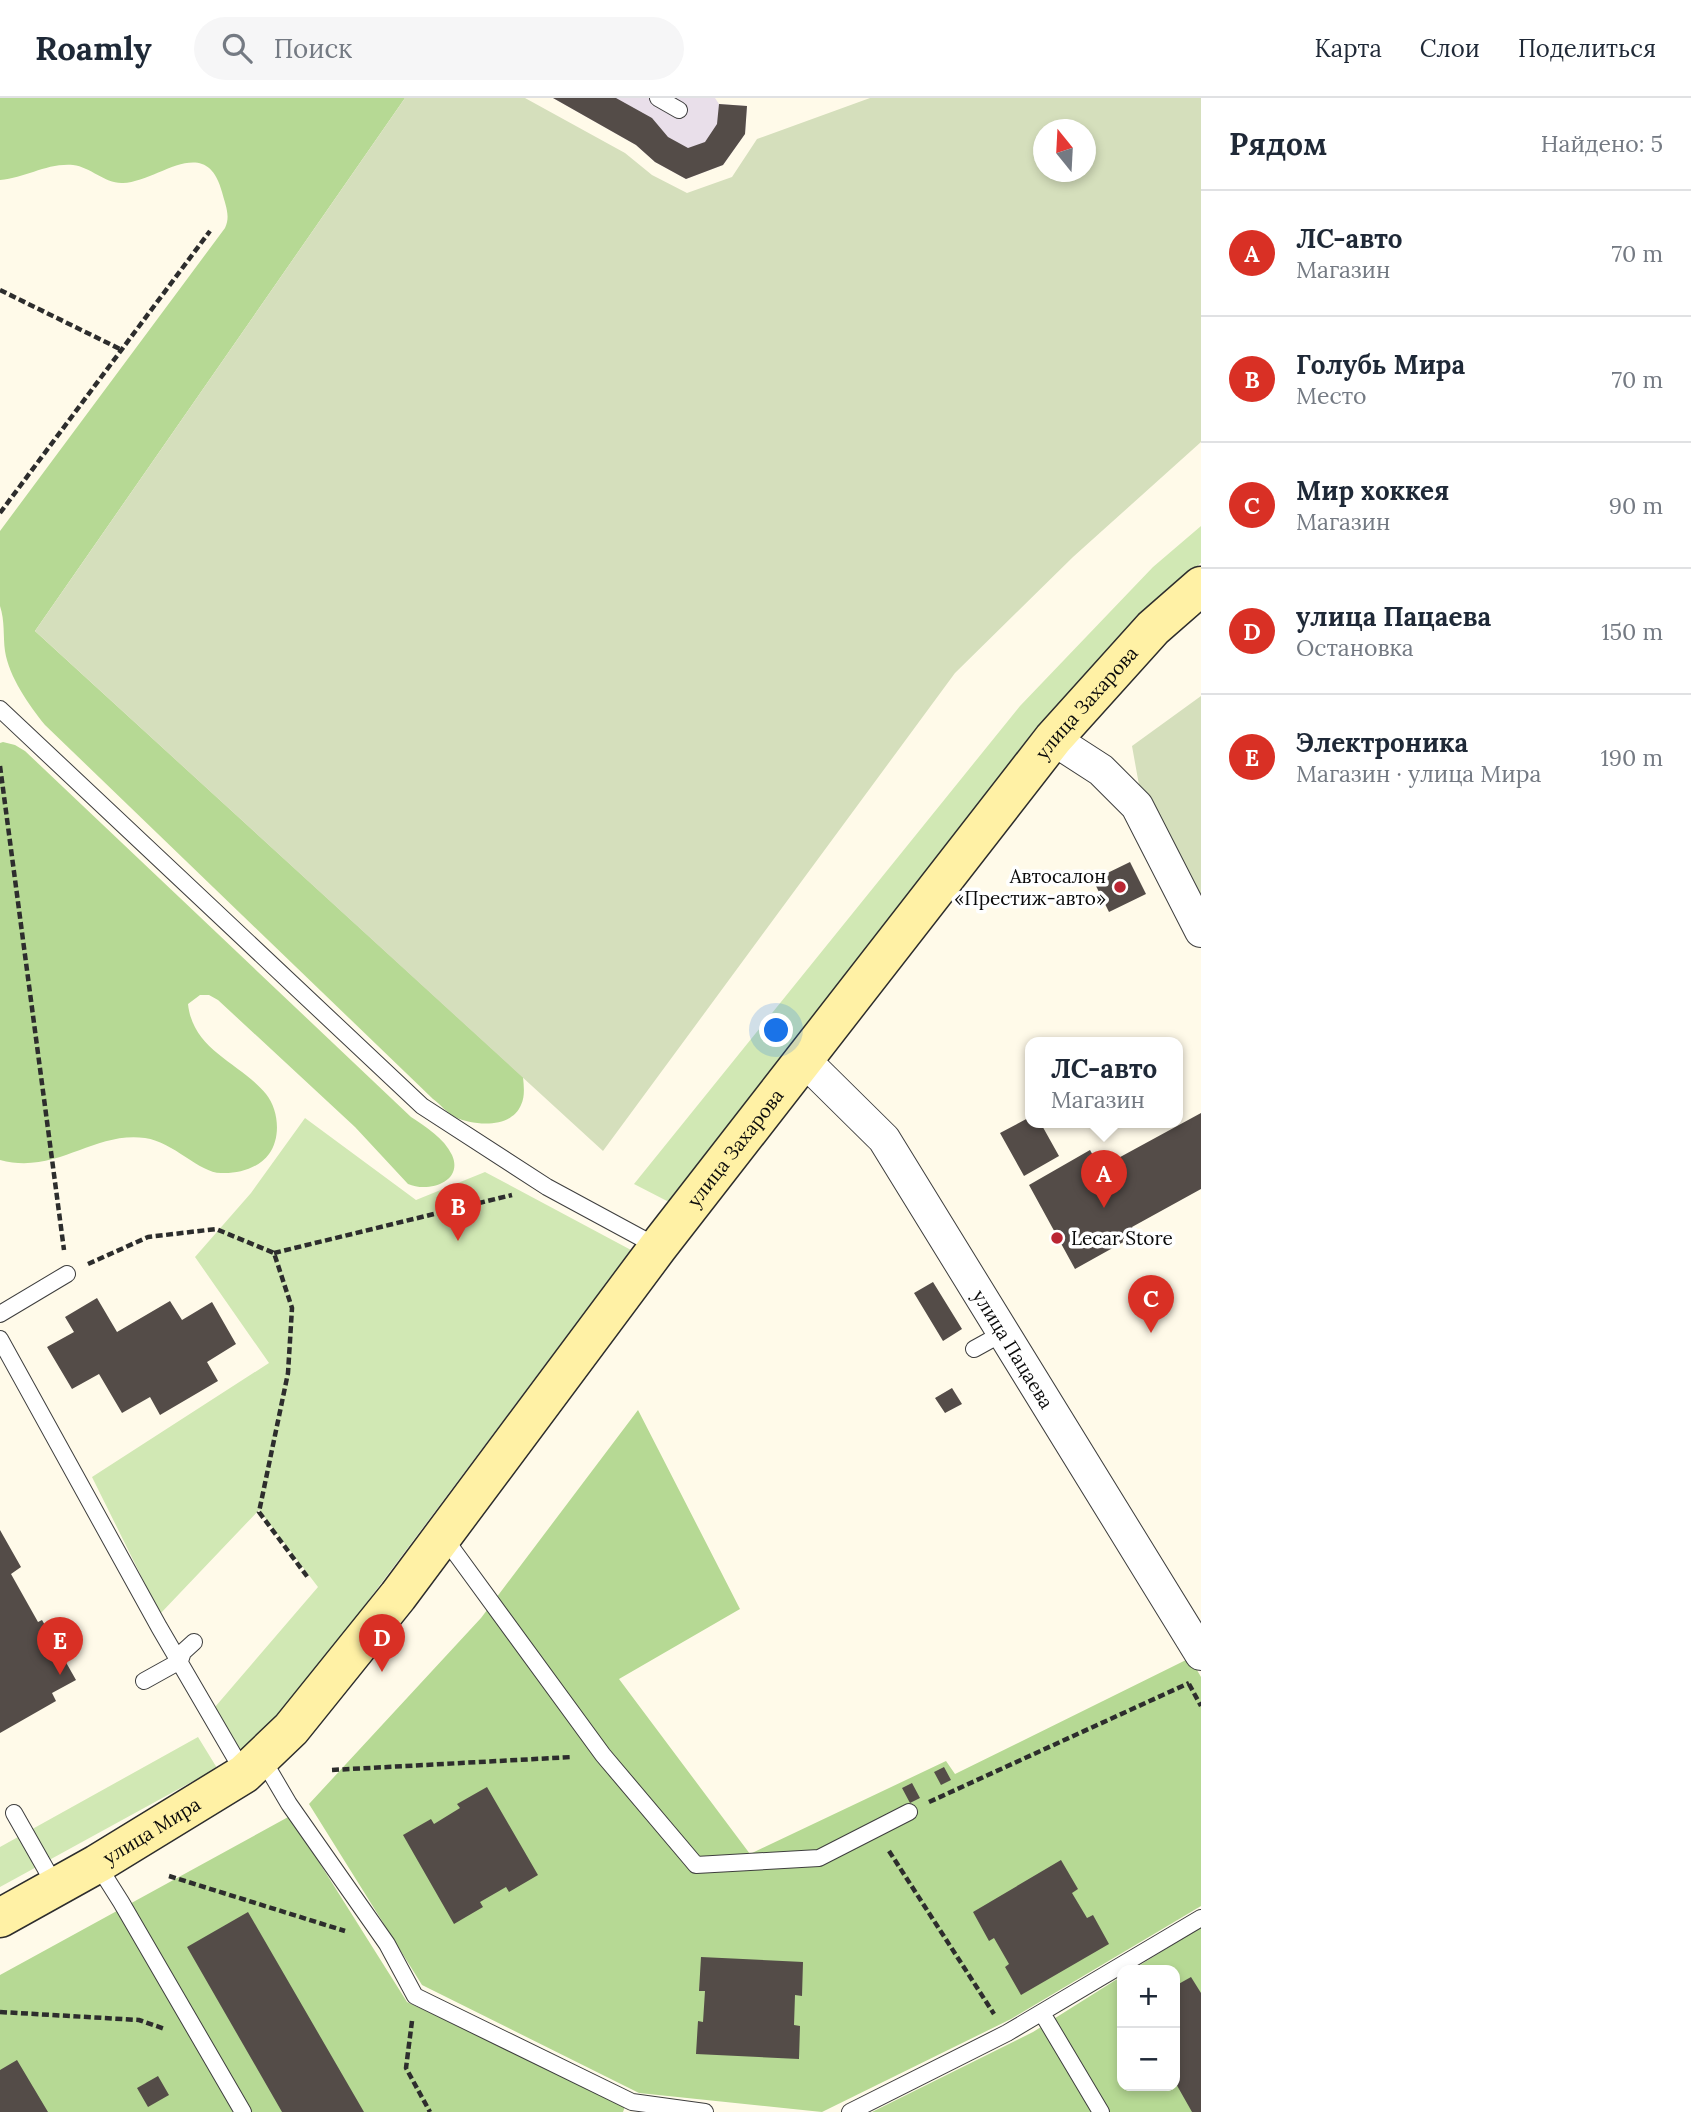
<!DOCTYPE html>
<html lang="ru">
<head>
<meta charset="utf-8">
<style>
  :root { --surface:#fff; --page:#f6f6f7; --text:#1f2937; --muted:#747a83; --line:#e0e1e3; --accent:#d93025 }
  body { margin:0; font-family:Lora,serif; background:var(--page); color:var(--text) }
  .controls { position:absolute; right:21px; bottom:21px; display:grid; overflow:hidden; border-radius:14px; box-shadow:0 4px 10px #0003 }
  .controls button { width:63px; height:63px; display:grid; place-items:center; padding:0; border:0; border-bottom:2px solid var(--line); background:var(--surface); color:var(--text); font:35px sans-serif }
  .compass { position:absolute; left:1033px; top:21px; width:63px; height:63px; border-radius:50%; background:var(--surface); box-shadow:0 4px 10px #0003; rotate:342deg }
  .you { position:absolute; left:777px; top:933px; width:24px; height:24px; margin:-18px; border:5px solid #fff; border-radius:50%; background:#1a73e8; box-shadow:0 0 0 10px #1a73e833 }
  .badge { display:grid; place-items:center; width:46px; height:46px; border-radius:50%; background:var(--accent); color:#fff; font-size:23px; font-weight:700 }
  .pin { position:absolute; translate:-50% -58px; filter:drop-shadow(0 2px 4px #0008) }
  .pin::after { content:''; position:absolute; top:37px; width:24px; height:21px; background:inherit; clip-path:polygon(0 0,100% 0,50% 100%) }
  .popup { position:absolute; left:1025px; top:939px; width:158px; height:91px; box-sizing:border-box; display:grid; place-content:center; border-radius:14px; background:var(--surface); filter:drop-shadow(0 2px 5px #0005); font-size:23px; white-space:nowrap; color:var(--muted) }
  .popup b { font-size:26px; color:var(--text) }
  .popup::after { content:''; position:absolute; left:50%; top:100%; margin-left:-14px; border:14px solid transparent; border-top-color:var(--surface) }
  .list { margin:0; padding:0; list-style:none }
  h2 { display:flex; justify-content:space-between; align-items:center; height:91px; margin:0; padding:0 28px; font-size:30px }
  h2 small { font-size:23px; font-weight:400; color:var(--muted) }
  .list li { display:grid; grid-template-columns:46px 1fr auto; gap:21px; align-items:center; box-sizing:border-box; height:126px; padding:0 28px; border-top:2px solid var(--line) }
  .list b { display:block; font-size:26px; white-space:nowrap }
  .list p { margin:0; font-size:23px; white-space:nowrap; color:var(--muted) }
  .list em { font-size:23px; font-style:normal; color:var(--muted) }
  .icon { flex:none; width:38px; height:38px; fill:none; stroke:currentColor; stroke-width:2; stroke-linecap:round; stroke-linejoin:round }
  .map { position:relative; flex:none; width:1201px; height:2014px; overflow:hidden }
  header { display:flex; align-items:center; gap:42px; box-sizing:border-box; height:98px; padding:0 35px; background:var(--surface); border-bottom:2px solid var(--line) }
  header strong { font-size:33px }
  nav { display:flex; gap:38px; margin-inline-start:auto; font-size:24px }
  .search { width:490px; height:63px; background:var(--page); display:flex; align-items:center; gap:18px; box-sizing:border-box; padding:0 24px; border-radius:38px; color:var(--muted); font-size:26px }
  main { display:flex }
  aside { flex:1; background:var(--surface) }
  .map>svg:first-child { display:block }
  .industrial { fill:#e9dfea }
  .green { fill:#d1e8b4 }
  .forest { fill:#b6d994 }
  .cemetery { fill:#d5dfbc; fill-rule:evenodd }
  .building { fill:#544c48 }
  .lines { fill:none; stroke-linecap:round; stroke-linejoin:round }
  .lane-casing { stroke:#3e3e3e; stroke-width:18 }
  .street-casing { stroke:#3e3e3e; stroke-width:34 }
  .secondary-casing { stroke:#2d2d2d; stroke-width:41 }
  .path { stroke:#2d2d2d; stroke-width:4.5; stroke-dasharray:7 3.5; stroke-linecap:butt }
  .lane { stroke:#fff; stroke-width:16 }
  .street { stroke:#fff; stroke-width:32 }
  .secondary { stroke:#fff1a5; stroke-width:38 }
  .poi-dot { fill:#ba2532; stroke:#fff; stroke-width:2.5 }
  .labels { text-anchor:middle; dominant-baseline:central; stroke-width:7; stroke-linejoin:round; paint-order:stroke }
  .street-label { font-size:19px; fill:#0b0b0b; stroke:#fff }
  .poi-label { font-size:19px; fill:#0b0b0b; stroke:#fff; text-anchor:end }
</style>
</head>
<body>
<header>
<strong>Roamly</strong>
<div class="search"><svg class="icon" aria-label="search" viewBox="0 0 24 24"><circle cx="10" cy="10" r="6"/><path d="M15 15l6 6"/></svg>Поиск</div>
<nav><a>Карта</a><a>Слои</a><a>Поделиться</a></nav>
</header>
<main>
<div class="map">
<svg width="1201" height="2014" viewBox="0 0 1201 2014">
  <rect width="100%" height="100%" fill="#fffae9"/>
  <path class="industrial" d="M553 0H715L719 6 747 8 745 36 723 67 686 81 655 64 636 47Z"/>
  <path class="green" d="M1201 428V465L1175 488 674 1102 667 1103 634 1086 1020 608 1153 469Z
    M305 1020 416 1102 485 1074 631 1152 275 1627 244 1658 215 1609 318 1489 259 1412 160 1516 92 1379 269 1265 195 1159 251 1095Z
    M198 1639 217 1670 0 1789V1749Z"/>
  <path class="forest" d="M0 0H405L35 533 523 979C524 989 525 999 521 1007 511 1031 474 1028 455 1019 447 1015 440 1006 433 1001L45 627C29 607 9 579 5 553 3 538 5 523 0 508V433L225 130C231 118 225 106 222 94 206 34 158 84 123 85 105 86 91 69 73 67 46 65 26 80 0 82Z
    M3 644 15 647 25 653 411 1019C426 1029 444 1040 452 1057 464 1084 428 1095 408 1086L355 1029 218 902 209 897H200L188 906C193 953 241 965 266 996 279 1012 281 1040 269 1056 259 1070 238 1076 221 1075 199 1075 174 1044 145 1040 93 1033 57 1077 0 1062V645Z
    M638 1312 740 1511 619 1581 750 1756 946 1663 955 1676 1190 1560 1201 1579V1808L1011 1921 822 2014 639 1995 422 1887 309 1706 481 1520Z
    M290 1718 407 1904 626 2006 623 2014H0V1877Z
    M1201 1829V2014H872L1033 1934 1122 1878V1988H1175V1872H1132Z"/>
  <path class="cemetery" d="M405 0H525L625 55 652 77 687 95 732 79 757 41 870 0H1201V344L1073 459 955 575 603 1053 35 533ZM1044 32H1086V74H1044Z
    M1201 598V812L1141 698 1132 648Z"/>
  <path class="building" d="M553 0H616L652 20 668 39 688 50 705 44 717 26 719 6 747 8 745 36 723 67 686 81 655 64 636 47Z
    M1130 764 1146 796 1109 814 1093 782Z
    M1201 1015V1091L1132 1129 1136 1137 1075 1171 1029 1087 1090 1052 1100 1070Z
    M1030 1019V1024H1040L1059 1058 1024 1078 1000 1035Z
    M933 1184 962 1231 943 1243 914 1195Z
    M97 1200 117 1234 170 1203 182 1222 212 1204 236 1246 207 1264 218 1283 160 1317 150 1299 122 1315 99 1276 72 1291 47 1249 74 1234 65 1219Z
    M952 1290 962 1306 945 1315 935 1300Z
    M0 1432 21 1469 11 1476 38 1524 42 1522 76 1582 52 1595 56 1603 0 1635Z
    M944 1669 951 1682 941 1687 934 1674Z
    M912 1685 920 1700 910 1705 902 1690Z
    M487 1689 538 1777 509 1794 506 1789 480 1804 483 1809 454 1826 403 1737 431 1721 434 1726 460 1710 457 1706Z
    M1061 1762 1078 1791 1072 1795 1087 1820 1093 1817 1109 1846 1021 1897 1005 1869 1009 1866 994 1840 989 1843 973 1814Z
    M248 1814 364 2014H282L187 1849Z
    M701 1859 803 1864 802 1898 795 1897 794 1927 800 1928 799 1961 696 1956 698 1923 703 1924 705 1893H699Z
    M1191 1879 1201 1895V2014H1192L1175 1984V1888Z
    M17 1962 48 2014H0V1972Z
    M158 1978 169 1997 148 2009 137 1990Z"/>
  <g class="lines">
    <g class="lane-casing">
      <path id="lane" d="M658 0 679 12
        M0 611 422 1008 547 1089 658 1149
        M0 1216 67 1176
        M0 1241 159 1529 244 1675
        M974 1251 1003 1235
        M443 1438 603 1657 696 1767 819 1760 909 1714
        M144 1583 180 1563 183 1554 194 1544
        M262 1660 289 1706 387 1846 415 1898 632 2004 705 2014
        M14 1715 56 1789
        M97 1766 121 1804 243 2014
        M1042 1915 1101 2014
        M850 2014 1007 1935 1201 1820"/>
    </g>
    <g class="street-casing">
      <g id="street">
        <path d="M1053 641 1101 672 1137 708 1201 833"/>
        <path id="s1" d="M804 962 884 1041 1201 1556"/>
      </g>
    </g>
    <g class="secondary-casing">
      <g id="secondary">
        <path id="s2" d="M0 1820 97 1766 244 1676 291 1631 398 1498 658 1149 1053 641 1153 530 1201 488"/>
      </g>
    </g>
    <path class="path" d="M0 192 122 252
      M0 415 210 133
      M0 668 64 1152
      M274 1155 512 1097
      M88 1166 148 1139 216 1131 274 1155 292 1210 288 1275 259 1414 309 1481
      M1189 1586 1201 1608
      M332 1672 572 1659
      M929 1704 1189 1585
      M889 1753 994 1916
      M169 1778 345 1833
      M0 1914 139 1922 165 1931
      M412 1923 406 1970 430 2014"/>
    <use href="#lane" class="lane"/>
    <use href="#street" class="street"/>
    <use href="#secondary" class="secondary"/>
  </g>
  <g class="poi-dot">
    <circle cx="1120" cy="789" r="7"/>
    <circle cx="1057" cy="1140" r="7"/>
  </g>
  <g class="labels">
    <g class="street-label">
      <text stroke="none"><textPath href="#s2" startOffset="1647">улица Захарова</textPath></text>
      <text stroke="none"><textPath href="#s2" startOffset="1080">улица Захарова</textPath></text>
      <text stroke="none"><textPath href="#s1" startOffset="359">улица Пацаева</textPath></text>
      <text stroke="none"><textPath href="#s2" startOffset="175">улица Мира</textPath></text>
    </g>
    <g class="poi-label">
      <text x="1106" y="778">Автосалон<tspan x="1106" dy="22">«Престиж-авто»</tspan></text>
      <text x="1071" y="1140" text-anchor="start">Lecar Store</text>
    </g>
  </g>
</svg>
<div class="controls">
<button>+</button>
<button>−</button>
</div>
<svg class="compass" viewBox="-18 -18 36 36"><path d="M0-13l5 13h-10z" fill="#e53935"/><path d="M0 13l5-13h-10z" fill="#747a83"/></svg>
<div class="you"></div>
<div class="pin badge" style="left:1104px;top:1110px">A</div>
<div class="popup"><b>ЛС-авто</b>Магазин</div>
<div class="pin badge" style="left:458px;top:1143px">B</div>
<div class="pin badge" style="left:1151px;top:1235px">C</div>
<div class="pin badge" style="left:382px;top:1574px">D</div>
<div class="pin badge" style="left:60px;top:1577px">E</div>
</div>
<aside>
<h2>Рядом<small>Найдено: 5</small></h2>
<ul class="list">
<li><span class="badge">A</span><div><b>ЛС-авто</b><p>Магазин</p></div><em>70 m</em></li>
<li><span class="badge">B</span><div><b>Голубь Мира</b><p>Место</p></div><em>70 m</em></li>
<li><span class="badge">C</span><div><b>Мир хоккея</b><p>Магазин</p></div><em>90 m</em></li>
<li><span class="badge">D</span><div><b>улица Пацаева</b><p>Остановка</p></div><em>150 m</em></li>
<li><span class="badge">E</span><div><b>Электроника</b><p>Магазин · улица Мира</p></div><em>190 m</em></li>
</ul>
</aside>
</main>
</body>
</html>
